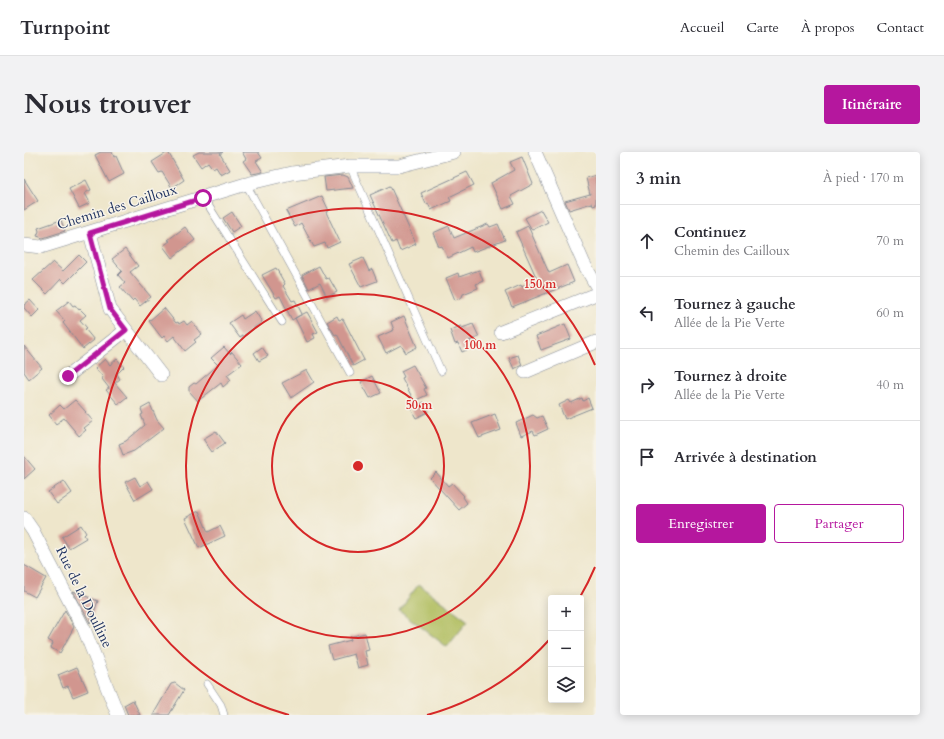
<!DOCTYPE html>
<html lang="fr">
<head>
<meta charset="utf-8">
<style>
  :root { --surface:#fff; --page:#f2f2f3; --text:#2b2b33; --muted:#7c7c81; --line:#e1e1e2; --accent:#b5179e }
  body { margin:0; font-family:Cardo,serif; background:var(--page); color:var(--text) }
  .controls { position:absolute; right:12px; bottom:12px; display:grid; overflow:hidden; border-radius:4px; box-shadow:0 2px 10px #0003 }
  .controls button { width:36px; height:36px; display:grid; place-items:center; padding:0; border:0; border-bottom:1px solid var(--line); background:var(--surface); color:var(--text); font:20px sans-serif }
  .stop { position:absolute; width:12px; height:12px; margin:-9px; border:3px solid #b5179e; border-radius:50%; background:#fff }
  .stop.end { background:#b5179e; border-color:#fff; box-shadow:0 1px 4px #0008 }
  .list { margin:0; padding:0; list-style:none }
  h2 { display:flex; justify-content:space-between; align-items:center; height:52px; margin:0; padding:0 16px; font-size:17px }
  h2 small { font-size:13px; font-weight:400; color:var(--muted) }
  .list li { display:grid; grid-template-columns:26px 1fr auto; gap:12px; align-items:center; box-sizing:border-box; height:72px; padding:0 16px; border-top:1px solid var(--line) }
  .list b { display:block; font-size:15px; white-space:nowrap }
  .list p { margin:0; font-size:13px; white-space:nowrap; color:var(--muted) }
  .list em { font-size:13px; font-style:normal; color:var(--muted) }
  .actions { display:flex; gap:8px; padding:12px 16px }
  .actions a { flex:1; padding:9px 0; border:1px solid var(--accent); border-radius:4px; text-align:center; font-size:14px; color:var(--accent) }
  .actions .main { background:var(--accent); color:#fff }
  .icon { flex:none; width:22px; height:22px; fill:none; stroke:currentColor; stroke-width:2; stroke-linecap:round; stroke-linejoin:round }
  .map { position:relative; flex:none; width:572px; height:563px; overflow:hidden; border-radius:4px }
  header { display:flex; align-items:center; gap:24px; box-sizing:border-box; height:56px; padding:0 20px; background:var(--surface); border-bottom:1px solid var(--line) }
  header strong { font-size:19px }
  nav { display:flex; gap:22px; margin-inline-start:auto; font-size:14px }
  .intro { display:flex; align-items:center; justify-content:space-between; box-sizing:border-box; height:96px; padding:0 24px }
  h1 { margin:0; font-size:28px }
  .button { padding:10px 18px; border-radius:4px; background:var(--accent); color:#fff; font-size:14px; font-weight:700 }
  main { display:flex; gap:24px; padding:0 24px }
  aside { flex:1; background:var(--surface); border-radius:4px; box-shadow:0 2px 10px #0003 }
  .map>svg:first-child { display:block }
  .green { fill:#b0bd5f; stroke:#66765e }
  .building { fill:#d1968f }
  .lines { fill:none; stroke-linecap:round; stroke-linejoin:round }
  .lane-casing { stroke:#848a94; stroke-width:8 }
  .street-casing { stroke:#848a94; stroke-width:14 }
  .lane { stroke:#fff; stroke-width:7 }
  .street { stroke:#fff; stroke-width:13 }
  .route { stroke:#b5179e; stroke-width:5 }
  .ring { fill:none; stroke:#d62828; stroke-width:2 }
  .labels { text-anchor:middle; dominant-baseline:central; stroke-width:3; stroke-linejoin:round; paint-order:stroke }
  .street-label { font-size:14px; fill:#1b2f5e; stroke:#f7f3e8 }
  .centre { fill:#d62828; stroke:#f7f3e8; stroke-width:2 }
  .ring-label { font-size:12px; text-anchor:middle; font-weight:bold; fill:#d62828; stroke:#f7f3e8; stroke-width:3; stroke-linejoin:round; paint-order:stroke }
</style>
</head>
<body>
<header>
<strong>Turnpoint</strong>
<nav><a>Accueil</a><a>Carte</a><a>À propos</a><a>Contact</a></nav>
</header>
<div class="intro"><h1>Nous trouver</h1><a class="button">Itinéraire</a></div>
<main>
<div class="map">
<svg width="572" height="563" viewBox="0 0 572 563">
  <rect width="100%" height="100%" fill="#f7f3e8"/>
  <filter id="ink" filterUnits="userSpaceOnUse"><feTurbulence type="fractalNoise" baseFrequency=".025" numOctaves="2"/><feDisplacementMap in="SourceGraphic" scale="8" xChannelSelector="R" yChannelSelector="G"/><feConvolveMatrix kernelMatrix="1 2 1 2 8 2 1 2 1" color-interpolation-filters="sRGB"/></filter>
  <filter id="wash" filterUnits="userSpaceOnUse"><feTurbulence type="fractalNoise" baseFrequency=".012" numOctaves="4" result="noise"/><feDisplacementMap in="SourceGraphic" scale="16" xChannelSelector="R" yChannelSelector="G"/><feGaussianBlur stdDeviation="0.9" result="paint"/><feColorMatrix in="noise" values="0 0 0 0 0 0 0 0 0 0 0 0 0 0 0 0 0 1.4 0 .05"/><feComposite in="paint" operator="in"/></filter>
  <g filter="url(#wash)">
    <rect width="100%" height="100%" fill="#eee6cb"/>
    <path class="green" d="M395 432 444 469 423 495 375 458Z"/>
    <g id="blocks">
      <path class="building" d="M77 0H88L90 5 92 4 100 22 85 30 71 3Z
        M144 0 160 28 148 36 138 20 135 21 128 10Z
        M175 0H199L196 2 206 18 197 23 192 15 189 17 184 10 177 15 169 3Z
        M218 0H234L238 6 232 9 239 20 228 22 219 9 222 7Z
        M498 5 509 32 487 44 491 52 479 57 467 31 490 18 486 10Z
        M443 20 450 33 425 45 427 49 407 58 404 51 402 52 397 41Z
        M319 23 324 25 329 36 302 39 300 25Z
        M572 23V53L569 54 568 51 545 58 541 49 566 42 562 26Z
        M0 27 14 49 0 58Z
        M62 28 67 38 61 41 66 51 55 56 45 37Z
        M366 34 392 92 376 99 372 89 368 91 346 43Z
        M298 44 305 59 302 60 316 90 303 96 301 91 290 95 277 71 271 75 262 59Z
        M517 58 524 70 508 78 501 66Z
        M208 60 217 74 208 80 199 66Z
        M37 68 41 79 19 86 13 84 15 79 14 76Z
        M464 72 466 75 474 72 481 88 449 100 447 95 424 106 418 94 415 95 409 81 425 74 430 86Z
        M504 74 525 121 543 113 550 130 488 155 481 140 497 133 498 135 513 127 492 80Z
        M161 75 171 88 148 106 139 94 146 89 144 88Z
        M101 97 114 114 106 120 127 145 116 154 110 147 108 149 96 135 101 131 94 123 98 119 88 107Z
        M55 103 62 110 41 131 37 127 23 142 9 128 29 110 39 119Z
        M339 106 345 119 348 117 353 129 337 135 325 112Z
        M295 114 302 127 305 126 313 140 303 145 296 131 285 137 278 123Z
        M252 116 261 132 259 134 268 149 271 148 278 162 268 168 256 144 252 146 238 123Z
        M455 118 459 129 452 132 454 136 439 142 438 145 431 148 422 126 434 121 435 125Z
        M6 148 15 158 8 165 0 156V153Z
        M45 149 49 154 51 153 55 158 56 157 62 163 56 168 63 176 61 177 70 188 59 197 39 171 41 169 32 159Z
        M140 156 152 171 154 170 155 172 160 169 163 173 168 169 178 182 170 188 172 190 161 199 150 184 144 189 140 184 138 186 125 169Z
        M231 159 238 170 216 186 205 171 217 163 219 167Z
        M283 160 294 180 289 182 291 186 283 190 271 166Z
        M313 164 315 168 319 167 340 208 329 214 313 182 311 183 303 170Z
        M380 164 393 195 382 201 377 193 362 201 354 185 370 178 367 170Z
        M449 172 455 185 445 189 447 196 438 200 434 191 431 192 426 178 437 174 438 176Z
        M541 172 547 187 517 198 512 184Z
        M0 194 18 216 5 227 0 220Z
        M200 195 206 202 208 200 218 212 203 223 207 228 199 235 197 231 174 249 165 239V235L170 231 172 232 194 213 187 206Z
        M238 195 244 204 235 209 230 201Z
        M494 203 498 213 490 217 485 206Z
        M81 207 86 213 93 207 100 215 93 222 96 227 91 231 103 245 94 252 82 238 85 236 78 227 79 225 71 216Z
        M389 213 402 236 400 237 403 243 390 249 378 226 380 225 377 219Z
        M283 218 290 230 267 246 258 231Z
        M348 224 357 241 346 246 337 230Z
        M558 246 559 249 564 246 568 256 541 267 535 253 545 248 547 251Z
        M51 248 62 260H61L69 269 60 276 62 278 55 284 40 266 32 272 25 263 36 253 40 257Z
        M400 250 404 260 392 266 387 257Z
        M126 252 133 268 140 276 110 299 99 303 95 292 102 289 121 273 117 263 119 262 117 257Z
        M471 262 477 278 455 286 448 271Z
        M509 263 513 266 518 264 524 277 511 283 509 279 497 284 492 271Z
        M192 279 201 291 188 300 179 287Z
        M0 304 11 317 0 327Z
        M412 320 424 334 428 331 440 344 439 345 443 351 435 358 406 326Z
        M111 325 116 334 124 329 129 337 111 348 101 330Z
        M40 329 48 341 33 352 24 340Z
        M175 359 184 380 196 374 201 384 175 396 161 366Z
        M57 373 62 381 60 383 62 386 45 396 38 385Z
        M0 413 22 426 11 445 0 439Z
        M49 439 74 449 66 471Z
        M41 458 50 475 36 501 27 496 29 491 24 488Z
        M341 481 345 498 341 499 344 513 334 516 330 502 308 508 304 494 327 488 326 485Z
        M53 515 64 539 49 545 44 534 39 536 34 523Z
        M151 531 160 538 145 563H129L147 532Z
        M109 548 116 563H104L100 553Z"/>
    </g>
  </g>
  <g filter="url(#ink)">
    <use href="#blocks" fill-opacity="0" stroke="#848a94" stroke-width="1"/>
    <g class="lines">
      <g class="lane-casing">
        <path id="lane" d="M326 14 417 219
          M222 32 326 221
          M179 45 258 170
          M183 532 197 553 200 563"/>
      </g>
      <g class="street-casing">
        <path id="street" d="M511 0 560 112 572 133
          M66 81 86 157 137 223
          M0 93 17 95 222 32 268 21 326 14H375L430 0
          M477 180 572 142
          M501 220 572 190
          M45 223 102 178
          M0 366 9 379 60 477 94 563"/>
      </g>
      <use href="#lane" class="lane"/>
      <use href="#street" class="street"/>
    </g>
  </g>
  <g class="lines" filter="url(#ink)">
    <path class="route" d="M44 224 102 178 86 157 66 81 179 46"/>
  </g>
  <g class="ring">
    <circle cx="334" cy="314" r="86"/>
    <circle cx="334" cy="314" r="172"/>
    <path d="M571 415A258 258 0 0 1 556 445M526 487A258 258 0 0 1 403 563M265 563A258 258 0 1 1 571 213"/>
  </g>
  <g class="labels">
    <g class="street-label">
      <text transform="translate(93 55) rotate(-17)">Chemin des Cailloux</text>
      <text transform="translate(60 445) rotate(64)">Rue de la Doulline</text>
    </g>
  </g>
  <circle cx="334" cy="314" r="6" class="centre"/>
  <g class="ring-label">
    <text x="516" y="136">150 m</text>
    <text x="456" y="197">100 m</text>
    <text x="395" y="257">50 m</text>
  </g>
</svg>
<div class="controls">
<button>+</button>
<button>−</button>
<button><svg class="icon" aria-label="layers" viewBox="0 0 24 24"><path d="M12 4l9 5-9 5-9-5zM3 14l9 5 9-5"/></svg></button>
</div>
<div class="stop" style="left:179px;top:46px"></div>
<div class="stop end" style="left:44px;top:224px"></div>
</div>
<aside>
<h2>3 min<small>À pied · 170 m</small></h2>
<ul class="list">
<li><svg class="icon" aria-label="ahead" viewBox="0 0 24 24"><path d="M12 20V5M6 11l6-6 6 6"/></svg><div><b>Continuez</b><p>Chemin des Cailloux</p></div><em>70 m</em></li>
<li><svg class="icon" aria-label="left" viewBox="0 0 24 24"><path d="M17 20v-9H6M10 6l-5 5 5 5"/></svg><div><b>Tournez à gauche</b><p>Allée de la Pie Verte</p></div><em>60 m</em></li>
<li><svg class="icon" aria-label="right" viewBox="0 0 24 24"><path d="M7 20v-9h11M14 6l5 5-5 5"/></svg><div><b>Tournez à droite</b><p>Allée de la Pie Verte</p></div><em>40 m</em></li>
<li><svg class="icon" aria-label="arrive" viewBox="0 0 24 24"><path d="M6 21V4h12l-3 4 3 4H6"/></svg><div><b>Arrivée à destination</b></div></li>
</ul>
<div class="actions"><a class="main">Enregistrer</a><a>Partager</a></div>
</aside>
</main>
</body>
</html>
